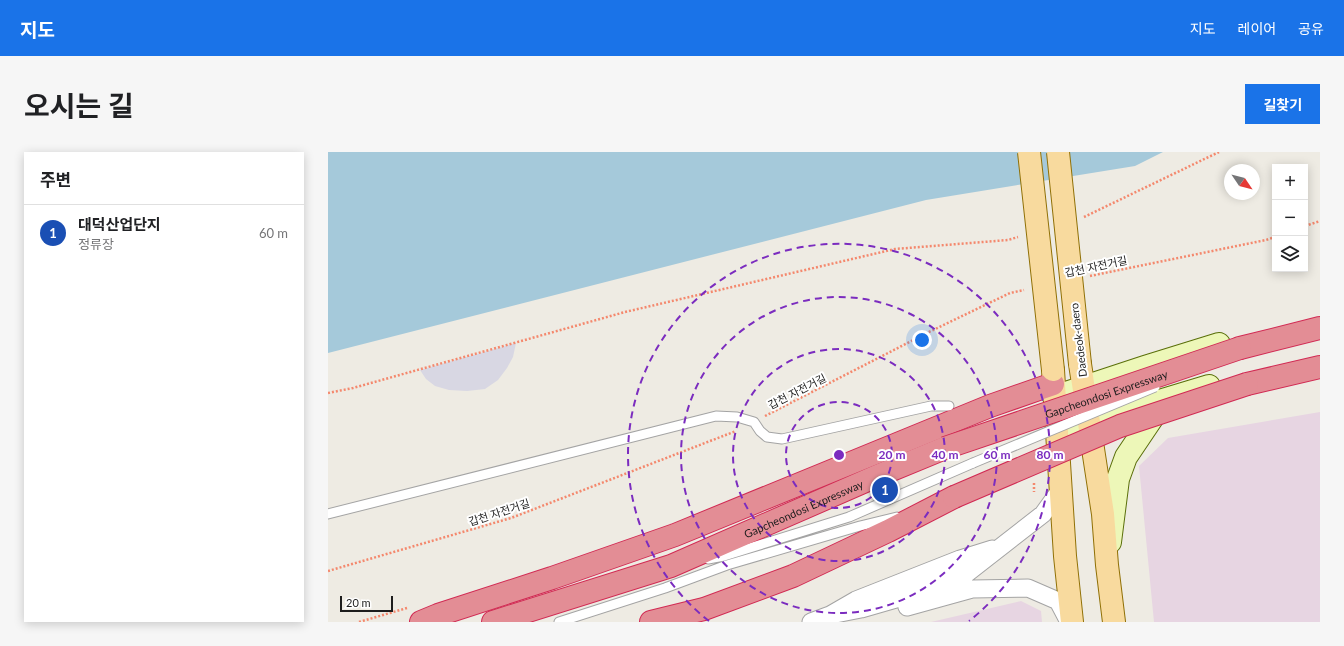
<!DOCTYPE html>
<html lang="ko">
<head>
<meta charset="utf-8">
<style>
  :root { --surface:#fff; --page:#f6f6f6; --text:#202124; --muted:#757577; --line:#e0e0e0; --accent:#1a73e8 }
  body { margin:0; font-family:Lato,"Noto Sans KR",sans-serif; background:var(--page); color:var(--text) }
  .controls { position:absolute; right:12px; top:12px; display:grid; overflow:hidden; border-radius:0px; box-shadow:0 2px 10px #0003 }
  .controls button { width:36px; height:36px; display:grid; place-items:center; padding:0; border:0; border-bottom:1px solid var(--line); background:var(--surface); color:var(--text); font:20px sans-serif }
  .compass { position:absolute; left:896px; top:12px; width:36px; height:36px; border-radius:50%; background:var(--surface); box-shadow:0 2px 10px #0003; rotate:125deg }
  .scale { position:absolute; left:12px; bottom:10px; width:53px; box-sizing:border-box; padding-left:4px; border:2px solid #1d1d1d; border-top:0; font-size:11px; line-height:14px; white-space:nowrap; color:#1d1d1d; -webkit-text-stroke:3px #fff; paint-order:stroke }
  .you { position:absolute; left:594px; top:188px; width:14px; height:14px; margin:-10px; border:3px solid #fff; border-radius:50%; background:#1a73e8; box-shadow:0 0 0 6px #1a73e833 }
  .badge { display:grid; place-items:center; width:26px; height:26px; border-radius:50%; background:var(--accent); color:#fff; font-size:13px; font-weight:700 }
  .pin { position:absolute; translate:-50% -50%; border:2px solid #fff; box-shadow:0 1px 4px #0006 }
  .list { margin:0; padding:0; list-style:none }
  h2 { display:flex; justify-content:space-between; align-items:center; height:52px; margin:0; padding:0 16px; font-size:17px }
  h2 small { font-size:13px; font-weight:400; color:var(--muted) }
  .list li { display:grid; grid-template-columns:26px 1fr auto; gap:12px; align-items:center; box-sizing:border-box; height:56px; padding:0 16px; border-top:1px solid var(--line) }
  .list b { display:block; font-size:15px; white-space:nowrap }
  .list p { margin:0; font-size:13px; white-space:nowrap; color:var(--muted) }
  .list em { font-size:13px; font-style:normal; color:var(--muted) }
  .icon { flex:none; width:22px; height:22px; fill:none; stroke:currentColor; stroke-width:2; stroke-linecap:round; stroke-linejoin:round }
  .map { position:relative; flex:none; width:992px; height:470px; overflow:hidden; border-radius:0px }
  header { display:flex; align-items:center; gap:24px; box-sizing:border-box; height:56px; padding:0 20px; background:var(--accent); color:#fff }
  header strong { font-size:19px }
  nav { display:flex; gap:22px; margin-inline-start:auto; font-size:14px }
  .intro { display:flex; align-items:center; justify-content:space-between; box-sizing:border-box; height:96px; padding:0 24px }
  h1 { margin:0; font-size:28px }
  .button { padding:10px 18px; border-radius:0px; background:var(--accent); color:#fff; font-size:14px; font-weight:700 }
  main { display:flex; gap:24px; padding:0 24px }
  aside { flex:1; background:var(--surface); border-radius:0px; box-shadow:0 2px 10px #0003 }
  .map>svg:first-child { display:block }
  .industrial { fill:#e7d5e2 }
  .plaza { fill:#d8d7e3 }
  .water { fill:#a5c9da }
  .lines { fill:none; stroke-linecap:round; stroke-linejoin:round }
  .lane-casing { stroke:#a4a4a4; stroke-width:11 }
  .street-casing { stroke:#a4a4a4; stroke-width:19 }
  .secondary-casing { stroke:#5a6f09; stroke-width:24 }
  .primary-casing { stroke:#907006; stroke-width:24 }
  .highway-casing { stroke:#d12a53; stroke-width:24 }
  .path { stroke:#f4886d; stroke-width:2.5; stroke-dasharray:2 2; stroke-linecap:butt }
  .lane { stroke:#fff; stroke-width:9 }
  .street { stroke:#fff; stroke-width:17 }
  .secondary { stroke:#edf7b8; stroke-width:22 }
  .primary { stroke:#f8da9e; stroke-width:22 }
  .highway { stroke:#e38d95; stroke-width:22 }
  .lane-bridge-casing { stroke:#a4a4a4; stroke-width:11; stroke-linecap:butt }
  .primary-bridge-casing { stroke:#907006; stroke-width:24; stroke-linecap:butt }
  .highway-bridge-casing { stroke:#d12a53; stroke-width:24; stroke-linecap:butt }
  .lane-bridge { stroke:#fff; stroke-width:9 }
  .primary-bridge { stroke:#f8da9e; stroke-width:22 }
  .highway-bridge { stroke:#e38d95; stroke-width:22 }
  .ring { fill:none; stroke:#7b2cbf; stroke-width:2; stroke-dasharray:7 5 }
  .labels { text-anchor:middle; dominant-baseline:central; stroke-width:4; stroke-linejoin:round; paint-order:stroke }
  .street-label { font-size:11px; fill:#1d1d1d; stroke:#fff }
  .centre { fill:#7b2cbf; stroke:#fff; stroke-width:2 }
  .ring-label { font-size:12px; text-anchor:middle; font-weight:bold; fill:#7b2cbf; stroke:#fff; stroke-width:4; stroke-linejoin:round; paint-order:stroke }
</style>
</head>
<body>
<header>
<strong>지도</strong>
<nav><a>지도</a><a>레이어</a><a>공유</a></nav>
</header>
<div class="intro"><h1>오시는 길</h1><a class="button">길찾기</a></div>
<main>
<aside>
<h2>주변<small></small></h2>
<ul class="list">
<li><span class="badge" style="background:#1a4fb4">1</span><div><b>대덕산업단지</b><p>정류장</p></div><em>60 m</em></li>
</ul>
</aside>
<div class="map">
<svg width="992" height="470" viewBox="0 0 992 470">
  <rect width="100%" height="100%" fill="#eeebe3"/>
  <path class="industrial" d="M992 260V470H826L811 314 840 286Z
    M693 449 713 459 714 470H603Z"/>
  <path class="plaza" d="M188 191 185 205 179 216 170 228 157 237 139 239 121 238 107 234 98 227 92 218Z"/>
  <path class="water" d="M0 0H835L807 14 598 48 0 201Z"/>
  <g class="lines">
    <g class="lane-casing">
      <path id="lane" d="M0 362 388 264 409 265 426 270 432 279 439 285 454 287 603 254H621
        M380 407 396 404 521 365 645 311
        M231 470 337 436 399 413 532 374 569 365"/>
    </g>
    <g class="street-casing">
      <path id="street" d="M579 455 644 437 700 436 730 449 741 470
        M502 463 533 457 592 440 638 422 715 362 733 337
        M483 470 502 463 528 448 632 407 664 397"/>
    </g>
    <g class="secondary-casing">
      <path id="secondary" d="M726 245 817 215 891 192
        M729 280 881 234
        M782 390 790 327 798 305 833 253"/>
    </g>
    <g class="primary-casing">
      <path id="primary" d="M752 212 775 362 779 413 786 470
        M725 218 737 404 744 470"/>
    </g>
    <g class="highway-casing">
      <g id="highway">
        <path d="M912 196 992 176"/>
        <path d="M919 232 992 215"/>
        <path d="M93 470 110 463 224 426 347 383 662 254 725 232"/>
        <path id="s1" d="M165 470 343 414 549 324 617 296"/>
        <path d="M323 470 376 457 465 424 560 379 626 345"/>
      </g>
    </g>
    <path class="path" d="M756 65 891 0
      M977 74 992 69
      M762 124 938 88 947 85
      M0 241 25 236 297 160 567 97 680 88 690 85
      M437 264 601 180 682 141 696 138
      M706 331V340
      M0 419 183 366 408 279
      M31 470 79 456"/>
    <use href="#lane" class="lane"/>
    <use href="#street" class="street"/>
    <use href="#secondary" class="secondary"/>
    <use href="#primary" class="primary"/>
    <use href="#highway" class="highway"/>
    <g class="lane-bridge-casing">
      <path id="lane-bridge" d="M645 311 827 235"/>
    </g>
    <g class="primary-bridge-casing">
      <path id="primary-bridge" d="M701 0 725 218
        M730 0 752 212"/>
    </g>
    <g class="highway-bridge-casing">
      <g id="highway-bridge">
        <path id="s2" d="M617 296 912 196"/>
        <path d="M626 345 792 274 919 232"/>
      </g>
    </g>
    <use href="#lane-bridge" class="lane-bridge"/>
    <use href="#primary-bridge" class="primary-bridge"/>
    <use href="#highway-bridge" class="highway-bridge"/>
  </g>
  <g class="ring">
    <circle cx="511" cy="303" r="53"/>
    <circle cx="511" cy="303" r="106"/>
    <circle cx="511" cy="303" r="158"/>
    <path d="M381 469A211 211 0 1 1 641 469"/>
  </g>
  <g class="labels">
    <g class="street-label">
      <text transform="translate(768 114) rotate(-12)">갑천 자전거길</text>
      <text transform="translate(750 188) rotate(-97)">Daedeok-daero</text>
      <text transform="translate(469 239) rotate(-27)">갑천 자전거길</text>
      <text stroke="none"><textPath href="#s2" startOffset="170">Gapcheondosi Expressway</textPath></text>
      <text stroke="none"><textPath href="#s1" startOffset="331">Gapcheondosi Expressway</textPath></text>
      <text transform="translate(171 360) rotate(-18)">갑천 자전거길</text>
    </g>
  </g>
  <circle cx="511" cy="303" r="6" class="centre"/>
  <g class="ring-label">
    <text x="564" y="307">20 m</text>
    <text x="617" y="307">40 m</text>
    <text x="669" y="307">60 m</text>
    <text x="722" y="307">80 m</text>
  </g>
</svg>
<div class="controls">
<button>+</button>
<button>−</button>
<button><svg class="icon" aria-label="layers" viewBox="0 0 24 24"><path d="M12 4l9 5-9 5-9-5zM3 14l9 5 9-5"/></svg></button>
</div>
<svg class="compass" viewBox="-18 -18 36 36"><path d="M0-13l5 13h-10z" fill="#e53935"/><path d="M0 13l5-13h-10z" fill="#757577"/></svg>
<div class="scale">20 m</div>
<div class="you"></div>
<div class="pin badge" style="left:557px;top:338px;background:#1a4fb4">1</div>
</div>
</main>
</body>
</html>
